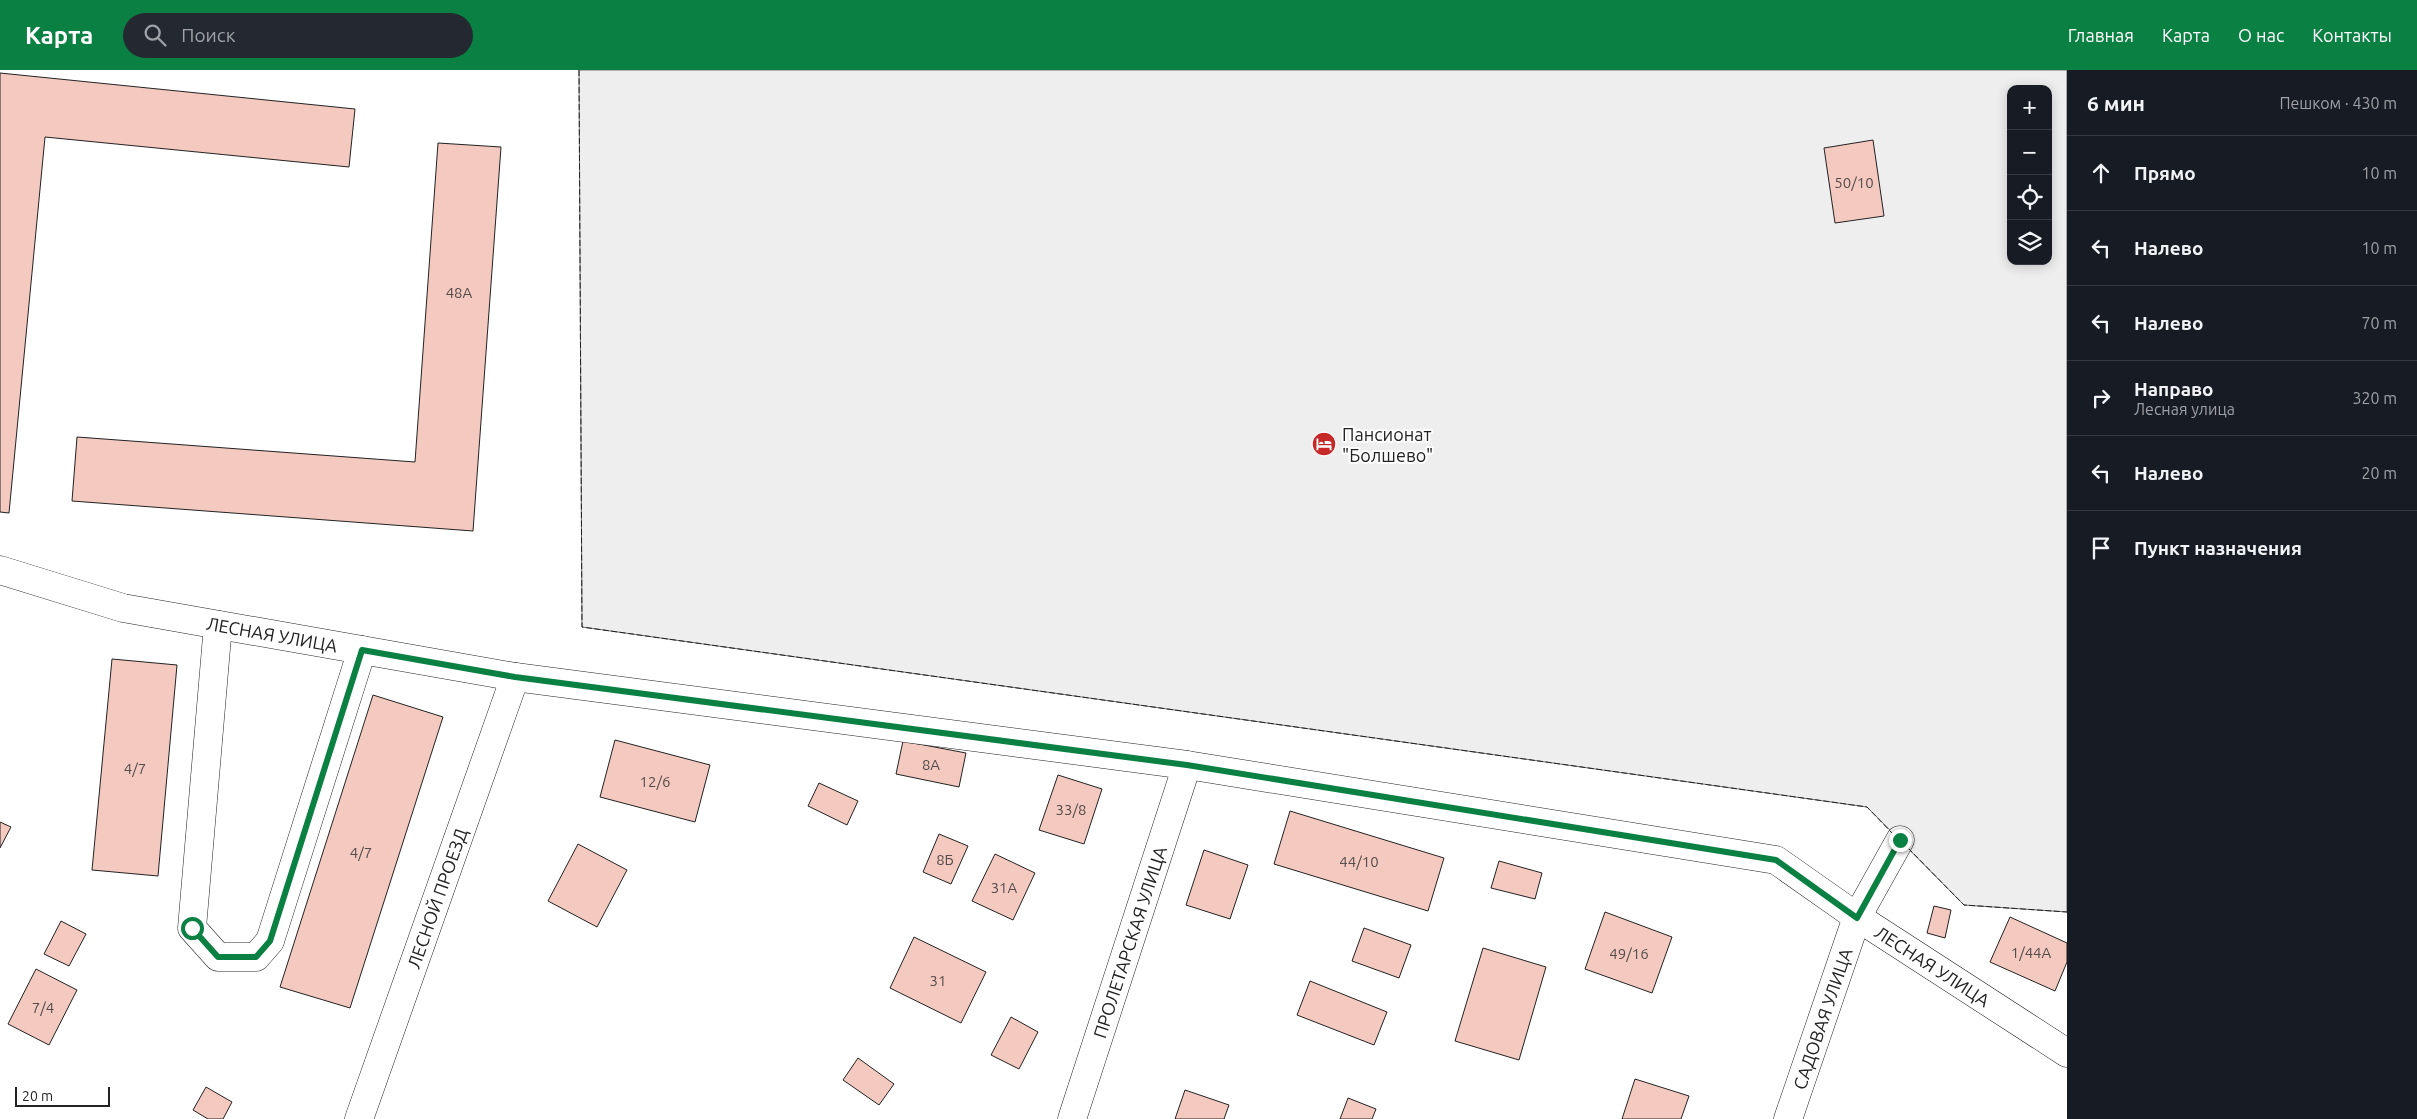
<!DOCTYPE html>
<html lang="ru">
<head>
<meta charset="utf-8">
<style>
  :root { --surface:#171b24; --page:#242831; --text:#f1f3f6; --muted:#9ea1a6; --line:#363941; --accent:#0b8043 }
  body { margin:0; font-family:Ubuntu,sans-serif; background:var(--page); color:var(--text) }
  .controls { position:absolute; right:15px; top:15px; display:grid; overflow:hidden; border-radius:10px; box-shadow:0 2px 12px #0003 }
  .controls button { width:45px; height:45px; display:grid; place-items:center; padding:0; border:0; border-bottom:1px solid var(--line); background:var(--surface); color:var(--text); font:25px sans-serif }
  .scale { position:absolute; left:15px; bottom:12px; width:95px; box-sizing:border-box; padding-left:5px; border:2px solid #222; border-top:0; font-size:14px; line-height:18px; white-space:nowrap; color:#222; -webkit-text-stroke:4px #fff; paint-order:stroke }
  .stop { position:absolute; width:15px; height:15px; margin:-11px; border:4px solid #0b8043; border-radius:50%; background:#fff }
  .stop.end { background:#0b8043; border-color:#fff; box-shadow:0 1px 5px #0008 }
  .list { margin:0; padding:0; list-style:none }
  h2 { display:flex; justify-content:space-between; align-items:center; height:65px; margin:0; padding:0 20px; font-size:21px }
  h2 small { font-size:16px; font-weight:400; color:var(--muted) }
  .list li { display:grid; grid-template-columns:32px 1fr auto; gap:15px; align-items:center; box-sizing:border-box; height:75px; padding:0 20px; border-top:1px solid var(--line) }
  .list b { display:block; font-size:19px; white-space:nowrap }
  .list p { margin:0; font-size:16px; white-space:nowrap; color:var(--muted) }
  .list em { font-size:16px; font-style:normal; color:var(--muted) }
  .icon { flex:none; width:28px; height:28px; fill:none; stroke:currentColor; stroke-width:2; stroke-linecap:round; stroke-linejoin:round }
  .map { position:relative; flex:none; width:2067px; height:1049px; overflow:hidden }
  header { display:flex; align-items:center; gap:30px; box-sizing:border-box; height:70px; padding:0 25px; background:var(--accent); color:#fff }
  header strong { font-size:24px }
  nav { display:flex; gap:28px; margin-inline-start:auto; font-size:18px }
  .search { width:350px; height:45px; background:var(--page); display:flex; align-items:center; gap:12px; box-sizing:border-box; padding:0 18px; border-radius:28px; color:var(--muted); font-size:19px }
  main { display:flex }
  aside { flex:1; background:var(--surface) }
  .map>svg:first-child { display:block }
  .green { fill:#eee; stroke:#6f6f6f; fill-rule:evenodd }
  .building { fill:#f3c9c0; stroke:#222 }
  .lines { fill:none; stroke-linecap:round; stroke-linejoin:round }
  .minor-casing { stroke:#222; stroke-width:29 }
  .minor { stroke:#fff; stroke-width:28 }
  .fence { stroke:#222; stroke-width:1; stroke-dasharray:6 2.5; stroke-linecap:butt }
  .route { stroke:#0b8043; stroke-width:6 }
  .labels { text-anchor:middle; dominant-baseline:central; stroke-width:4; stroke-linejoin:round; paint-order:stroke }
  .number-label { font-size:15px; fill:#564c4a }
  .poi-label { font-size:18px; fill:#222; stroke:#fff; text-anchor:start }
  .street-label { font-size:18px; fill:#222; stroke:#fff }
</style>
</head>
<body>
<header>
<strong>Карта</strong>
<div class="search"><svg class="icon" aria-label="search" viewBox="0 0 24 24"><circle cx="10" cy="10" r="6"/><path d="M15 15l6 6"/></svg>Поиск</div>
<nav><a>Главная</a><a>Карта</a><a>О нас</a><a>Контакты</a></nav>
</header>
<main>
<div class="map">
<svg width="2067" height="1049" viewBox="0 0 2067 1049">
  <rect width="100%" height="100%" fill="#fff"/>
  <path class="green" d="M579 0H2067V842L1964 835 1867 737 582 557ZM2011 19H2048V191H2011Z"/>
  <path class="building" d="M0 3 355 39 349 97 45 67 9 443 0 442Z
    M1873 70 1884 146 1835 153 1824 78Z
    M438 73 501 77 473 461 72 431 77 367 415 392Z
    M112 589 177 595 158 806 92 800Z
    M373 625 443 647 350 938 280 917Z
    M615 670 710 695 695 752 600 727Z
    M903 671 966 683 959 717 896 704Z
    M1058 705 1102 719 1084 774 1039 760Z
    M819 713 858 731 847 755 808 736Z
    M1290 741 1444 788 1428 841 1274 794Z
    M0 752 11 757 0 778Z
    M939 764 968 776 951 814 923 802Z
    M578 774 627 800 597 857 548 831Z
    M1204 780 1248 795 1230 849 1186 835Z
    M995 784 1035 803 1013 850 972 831Z
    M1499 791 1542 803 1535 829 1491 818Z
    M1934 836 1951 840 1945 868 1927 863Z
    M1605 842 1672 867 1652 923 1585 899Z
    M2010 847 2067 873V892L2055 921 1990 892Z
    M61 851 86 864 69 896 44 884Z
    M1364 858 1411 875 1399 908 1352 891Z
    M914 867 986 902 961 953 890 918Z
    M1483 878 1546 897 1519 990 1455 971Z
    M36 899 77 920 49 975 8 954Z
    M1310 911 1387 942 1374 975 1297 945Z
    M1011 947 1038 962 1019 999 991 985Z
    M858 988 894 1014 879 1035 843 1010Z
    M1635 1009 1689 1026 1681 1049H1622Z
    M206 1017 232 1032 223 1049H208L193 1040Z
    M1185 1020 1229 1035 1224 1049H1175Z
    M1348 1028 1376 1039 1372 1049H1340Z"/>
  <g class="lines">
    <g class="minor-casing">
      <g id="minor">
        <path id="s1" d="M0 500 123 538 515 607 1187 695 1776 790 1857 847 2067 983"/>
        <path d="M218 555 192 858 218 887H256L270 871 362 580"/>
        <path id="s2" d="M359 1049 515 607"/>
        <path id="s3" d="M1072 1049 1187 695"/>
        <path id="s4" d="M1788 1049 1857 847 1900 770"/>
      </g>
    </g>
    <use href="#minor" class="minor"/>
    <path class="fence" d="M579 0 582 557 1867 737 1893 764
      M1908 778 1964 835 2067 842"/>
  </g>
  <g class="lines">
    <path class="route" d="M192 858 218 887H256L270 871 362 580 515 607 1187 695 1776 790 1857 848 1900 770"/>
  </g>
  <defs>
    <g id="hotel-disc" transform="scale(1.25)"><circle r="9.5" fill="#c62828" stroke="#fff"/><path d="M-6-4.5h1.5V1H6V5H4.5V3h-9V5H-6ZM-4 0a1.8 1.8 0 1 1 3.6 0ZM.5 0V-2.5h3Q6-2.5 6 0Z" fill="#fff"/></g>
  </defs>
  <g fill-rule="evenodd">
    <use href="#hotel-disc" x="1324" y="374"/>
  </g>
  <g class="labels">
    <g class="number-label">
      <text x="1854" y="112">50/10</text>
      <text x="459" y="222">48А</text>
      <text x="931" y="694">8А</text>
      <text x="135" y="698">4/7</text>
      <text x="655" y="711">12/6</text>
      <text x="1071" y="739">33/8</text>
      <text x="361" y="782">4/7</text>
      <text x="945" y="789">8Б</text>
      <text x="1359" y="791">44/10</text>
      <text x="1004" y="817">31А</text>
      <text x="2031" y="882">1/44А</text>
      <text x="1629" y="883">49/16</text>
      <text x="938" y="910">31</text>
      <text x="43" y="937">7/4</text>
    </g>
    <g class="poi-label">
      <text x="1342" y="364">Пансионат<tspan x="1342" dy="21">"Болшево"</tspan></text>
    </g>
    <g class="street-label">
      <text stroke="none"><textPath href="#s1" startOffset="280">ЛЕСНАЯ УЛИЦА</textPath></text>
      <text stroke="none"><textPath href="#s2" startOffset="234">ЛЕСНОЙ ПРОЕЗД</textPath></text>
      <text stroke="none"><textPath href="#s3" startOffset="186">ПРОЛЕТАРСКАЯ УЛИЦА</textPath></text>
      <text stroke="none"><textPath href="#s1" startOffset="1990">ЛЕСНАЯ УЛИЦА</textPath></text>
      <text stroke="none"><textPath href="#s4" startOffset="106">САДОВАЯ УЛИЦА</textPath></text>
    </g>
  </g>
</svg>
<div class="controls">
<button>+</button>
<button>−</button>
<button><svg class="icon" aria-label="locate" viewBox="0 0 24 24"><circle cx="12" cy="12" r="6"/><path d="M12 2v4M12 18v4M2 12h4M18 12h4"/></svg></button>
<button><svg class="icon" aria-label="layers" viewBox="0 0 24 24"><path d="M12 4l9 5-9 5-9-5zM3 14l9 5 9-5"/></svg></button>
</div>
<div class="scale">20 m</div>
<div class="stop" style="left:192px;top:858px"></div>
<div class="stop end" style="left:1900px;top:770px"></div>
</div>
<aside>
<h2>6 мин<small>Пешком · 430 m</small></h2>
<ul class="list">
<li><svg class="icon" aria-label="ahead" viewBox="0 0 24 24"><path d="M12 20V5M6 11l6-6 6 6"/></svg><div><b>Прямо</b></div><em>10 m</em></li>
<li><svg class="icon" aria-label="left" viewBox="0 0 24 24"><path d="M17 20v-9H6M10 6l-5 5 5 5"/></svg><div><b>Налево</b></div><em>10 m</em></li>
<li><svg class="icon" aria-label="left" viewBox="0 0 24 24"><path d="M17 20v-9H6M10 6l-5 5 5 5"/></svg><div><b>Налево</b></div><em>70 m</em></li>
<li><svg class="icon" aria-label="right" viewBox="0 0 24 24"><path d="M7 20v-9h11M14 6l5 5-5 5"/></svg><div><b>Направо</b><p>Лесная улица</p></div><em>320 m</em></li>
<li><svg class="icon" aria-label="left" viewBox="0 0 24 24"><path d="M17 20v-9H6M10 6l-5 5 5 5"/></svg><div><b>Налево</b></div><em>20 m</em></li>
<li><svg class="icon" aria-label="arrive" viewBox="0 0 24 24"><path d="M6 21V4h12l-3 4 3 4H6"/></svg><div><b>Пункт назначения</b></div></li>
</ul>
</aside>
</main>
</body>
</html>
